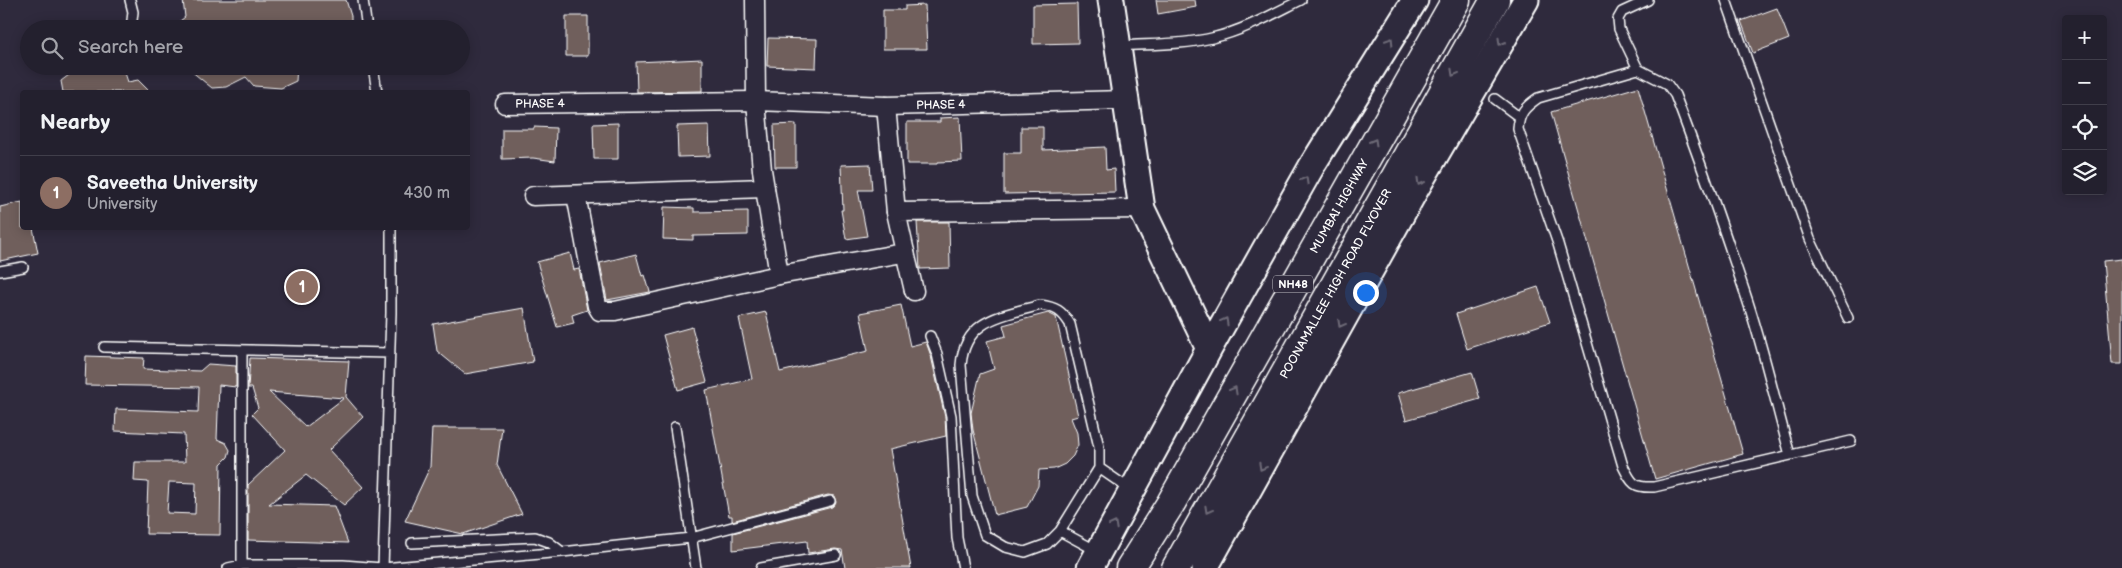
<!DOCTYPE html>
<html lang="en">
<head>
<meta charset="utf-8">
<style>
  :root { --surface:#23202e; --page:#2b2836; --text:#f1f3f6; --muted:#a3a3aa; --line:#403e4a; --accent:#ffd166 }
  body { margin:0; font-family:"Balsamiq Sans",sans-serif; background:var(--page); color:var(--text) }
  .controls { position:absolute; right:15px; top:15px; display:grid; overflow:hidden; border-radius:5px; box-shadow:0 2px 12px #0003 }
  .controls button { width:45px; height:45px; display:grid; place-items:center; padding:0; border:0; border-bottom:1px solid var(--line); background:var(--surface); color:var(--text); font:25px sans-serif }
  .you { position:absolute; left:1365px; top:292px; width:18px; height:18px; margin:-12px; border:4px solid #fff; border-radius:50%; background:#1a73e8; box-shadow:0 0 0 8px #1a73e833 }
  .badge { display:grid; place-items:center; width:32px; height:32px; border-radius:50%; background:var(--accent); color:#fff; font-size:16px; font-weight:700 }
  .pin { position:absolute; translate:-50% -50%; border:2px solid #fff; box-shadow:0 1px 5px #0006 }
  .list { margin:0; padding:0; list-style:none }
  h2 { display:flex; justify-content:space-between; align-items:center; height:65px; margin:0; padding:0 20px; font-size:21px }
  h2 small { font-size:16px; font-weight:400; color:var(--muted) }
  .list li { display:grid; grid-template-columns:32px 1fr auto; gap:15px; align-items:center; box-sizing:border-box; height:75px; padding:0 20px; border-top:1px solid var(--line) }
  .list b { display:block; font-size:19px; white-space:nowrap }
  .list p { margin:0; font-size:16px; white-space:nowrap; color:var(--muted) }
  .list em { font-size:16px; font-style:normal; color:var(--muted) }
  .icon { flex:none; width:28px; height:28px; fill:none; stroke:currentColor; stroke-width:2; stroke-linecap:round; stroke-linejoin:round }
  .map { position:relative; flex:none; width:2122px; height:568px; overflow:hidden }
  .search { position:absolute; background:var(--surface); box-shadow:0 2px 12px #0003; left:20px; top:20px; width:450px; height:55px; display:flex; align-items:center; gap:12px; box-sizing:border-box; padding:0 18px; border-radius:28px; color:var(--muted); font-size:19px }
  .panel { position:absolute; background:var(--surface); box-shadow:0 2px 12px #0003; left:20px; top:90px; width:450px; height:140px; border-radius:5px }
  .map>svg:first-child { display:block }
  .building { fill:#6f5e5c; stroke:#fff; fill-rule:evenodd }
  .lines { fill:none; stroke-linecap:round; stroke-linejoin:round }
  .lane-casing { stroke:#fff; stroke-width:12 }
  .street-casing { stroke:#fff; stroke-width:21 }
  .secondary-casing { stroke:#fff; stroke-width:29 }
  .highway-casing { stroke:#fff; stroke-width:31 }
  .lane { stroke:#2f2a3d; stroke-width:9 }
  .street { stroke:#2f2a3d; stroke-width:18 }
  .secondary { stroke:#2f2a3d; stroke-width:25 }
  .highway { stroke:#2f2a3d; stroke-width:28 }
  .oneway { stroke:#6d6a77 }
  .labels { text-anchor:middle; dominant-baseline:central; stroke-width:4; stroke-linejoin:round; paint-order:stroke }
  .shield { fill:#2f2a3d; stroke:#c1bfc5; stroke-width:1 }
  .shield-label { font-size:11px; font-weight:bold; fill:#fff }
  .street-label { font-size:12px; fill:#fff; stroke:#2f2a3d }
</style>
</head>
<body>
<div class="map">
<svg width="2122" height="568" viewBox="0 0 2122 568">
  <rect width="100%" height="100%" fill="#2f2a3d"/>
  <filter id="ink" filterUnits="userSpaceOnUse"><feTurbulence type="fractalNoise" baseFrequency=".02" numOctaves="2"/><feDisplacementMap in="SourceGraphic" scale="10" xChannelSelector="R" yChannelSelector="G"/><feConvolveMatrix kernelMatrix="1 2 1 2 8 2 1 2 1" color-interpolation-filters="sRGB"/></filter>
  <g filter="url(#ink)">
    <path class="building" d="M183 0H346L351 16V29H170L185 17Z
      M1156 0H1195L1196 7 1158 14Z
      M1077 4 1078 43 1033 44V5Z
      M925 5 927 49H883V10H905V6Z
      M1777 8 1789 39 1753 53 1741 21Z
      M566 16H588V56H566Z
      M768 38 817 39 816 68 767 66Z
      M702 59V91L637 92 636 62Z
      M71 66H118L125 73 128 82 138 80 150 92H63L61 81 69 75Z
      M185 66H297L296 81 281 88 254 86 246 77 226 87 212 88Z
      M1638 87 1743 454 1655 479 1551 112Z
      M960 117 962 161 937 162V164H907V122H940V118Z
      M618 123V159H594L593 124Z
      M796 124V167H775L774 125Z
      M709 125 710 156 678 157 677 126Z
      M534 127 556 128 555 161 533 158 502 159V129H534Z
      M1021 127H1043V150L1105 147 1106 170 1114 169 1115 192 1004 194V153H1021Z
      M870 164 872 190H858L867 236 846 239 841 210H843L841 165Z
      M22 202V228H33L38 253 0 261V207Z
      M664 207 694 208V212L748 211V235L693 236V240L663 239Z
      M917 222H949L950 268 920 269Z
      M570 253 574 270 579 269 587 310 572 315 574 323 557 327 537 262Z
      M636 254 642 276 645 275 650 292 607 300 600 263Z
      M2122 259V364H2112L2103 261Z
      M1538 287 1550 322 1467 349 1456 314Z
      M901 305 910 346 926 342 931 356 945 417 946 436 890 449 911 568H845L842 550 835 549 808 553 807 541 733 550V533L832 507 836 502 834 496 828 495 732 521V516H729L706 390 752 379 739 318 766 312 780 372 868 351 860 313Z
      M524 308 533 362 465 374 437 351 433 324Z
      M1048 313 1056 317 1078 416 1071 418 1077 433 1078 445 1073 456 1065 464 1054 469 1039 470 1038 486 1027 507 995 515 973 430 971 413 980 374 994 369 987 341 1006 336 1003 325Z
      M692 327 707 382 678 390 663 335Z
      M86 356 144 358 143 369 200 371 208 364 236 366V387L219 385 217 439 226 443 230 450 228 457 221 464 220 535 146 534 148 482 134 481 135 462H185L184 434 115 431 116 409 198 412 199 387 85 385ZM169 482 196 483 195 514 167 513Z
      M250 358 349 361 346 397 363 417 329 450 363 487 344 505 306 475 269 504 334 506 348 543 248 540V485L285 450 252 414 258 408 252 388H248ZM269 392 344 398 306 427Z
      M1472 372 1480 399 1406 420 1398 393Z
      M432 428H502L497 465 522 514 463 534 405 521 430 467Z"/>
    <g class="lines">
      <g class="lane-casing">
        <path id="lane" d="M130 0 133 12 131 29
          M363 0 367 29
          M1648 0 1622 12 1618 19 1619 29 1638 69 1667 84 1675 95C1700 160 1723 227 1745 293 1763 346 1775 401 1790 455
          M1726 0 1810 239 1848 318
          M1120 46C1150 44 1182 45 1212 38 1243 31 1273 14 1301 0
          M373 66 377 92
          M1638 69 1538 98C1525 107 1519 113 1518 129L1558 244 1623 466C1632 484 1634 488 1654 487L1851 441
          M1495 99 1519 117
          M0 271 23 267
          M1040 305C1056 307 1062 311 1070 324L1099 447V468L1060 531 1047 544 1025 552 1005 547 985 535 972 496 961 365C965 318 1003 316 1040 305Z
          M930 336 937 354 951 416 957 538 963 568
          M104 347 390 353
          M242 350V565
          M675 427 696 568
          M1099 468 1131 490
          M1060 531 1097 551
          M412 543 535 537 549 542 562 552
          M228 568 242 565H343L382 568
          M383 568 562 552 691 538 830 501
          M383 568 391 313V228
          M761 568 836 555"/>
      </g>
      <g class="street-casing">
        <g id="street">
          <path d="M755 0 756 101 762 170 779 275 903 253 905 252 896 212 1142 209"/>
          <path id="s1" d="M505 104 756 101 886 106 1126 100"/>
          <path d="M886 106 896 212"/>
          <path d="M576 195 597 306 600 311H615L779 275"/>
          <path d="M533 196 765 188"/>
          <path d="M905 252 914 291"/>
        </g>
      </g>
      <g class="secondary-casing">
        <path id="secondary" d="M1111 0 1142 209 1209 349
          M1090 568 1209 349 1313 164 1415 0
          M1205 568 1417 187 1526 0"/>
      </g>
      <g class="highway-casing">
        <g id="highway">
          <path id="s2" d="M1130 568 1171 503 1456 0"/>
          <path id="s3" d="M1176 568 1495 0"/>
        </g>
      </g>
      <use href="#lane" class="lane"/>
      <use href="#street" class="street"/>
      <use href="#secondary" class="secondary"/>
      <use href="#highway" class="highway"/>
    </g>
    <defs><path id="oneway-chevron" d="M-2-3.5L2.5 0L-2 3.5" fill="none" stroke-width="1.6" stroke-linecap="round" stroke-linejoin="round" transform="scale(1.25)"/></defs>
    <g class="oneway">
      <use href="#oneway-chevron" transform="translate(1390 41) rotate(-58)"/>
      <use href="#oneway-chevron" transform="translate(1501 42) rotate(120)"/>
      <use href="#oneway-chevron" transform="translate(1454 73) rotate(119)"/>
      <use href="#oneway-chevron" transform="translate(1374 142) rotate(-60)"/>
      <use href="#oneway-chevron" transform="translate(1305 180) rotate(-61)"/>
      <use href="#oneway-chevron" transform="translate(1420 182) rotate(120)"/>
      <use href="#oneway-chevron" transform="translate(1225 321) rotate(-61)"/>
      <use href="#oneway-chevron" transform="translate(1341 324) rotate(119)"/>
      <use href="#oneway-chevron" transform="translate(1234 390) rotate(-61)"/>
      <use href="#oneway-chevron" transform="translate(1262 467) rotate(119)"/>
      <use href="#oneway-chevron" transform="translate(1208 510) rotate(119)"/>
      <use href="#oneway-chevron" transform="translate(1114 525) rotate(-62)"/>
    </g>
  </g>
  <g class="labels">
    <rect class="shield" x="1273" y="275.5" width="40" height="17" rx="4"/>
    <g class="shield-label">
      <text x="1293" y="284">NH48</text>
    </g>
    <g class="street-label">
      <text stroke="none"><textPath href="#s1" startOffset="35">PHASE 4</textPath></text>
      <text stroke="none"><textPath href="#s1" startOffset="436">PHASE 4</textPath></text>
      <text stroke="none"><textPath href="#s2" startOffset="418">MUMBAI HIGHWAY</textPath></text>
      <text stroke="none"><textPath href="#s3" startOffset="326">POONAMALLEE HIGH ROAD FLYOVER</textPath></text>
    </g>
  </g>
</svg>
<div class="controls">
<button>+</button>
<button>−</button>
<button><svg class="icon" aria-label="locate" viewBox="0 0 24 24"><circle cx="12" cy="12" r="6"/><path d="M12 2v4M12 18v4M2 12h4M18 12h4"/></svg></button>
<button><svg class="icon" aria-label="layers" viewBox="0 0 24 24"><path d="M12 4l9 5-9 5-9-5zM3 14l9 5 9-5"/></svg></button>
</div>
<div class="you"></div>
<div class="pin badge" style="left:302px;top:287px;background:#8d6e63">1</div>
<div class="search"><svg class="icon" aria-label="search" viewBox="0 0 24 24"><circle cx="10" cy="10" r="6"/><path d="M15 15l6 6"/></svg>Search here</div>
<section class="panel">
<h2>Nearby<small></small></h2>
<ul class="list">
<li><span class="badge" style="background:#8d6e63">1</span><div><b>Saveetha University</b><p>University</p></div><em>430 m</em></li>
</ul>
</section>
</div>
</body>
</html>
